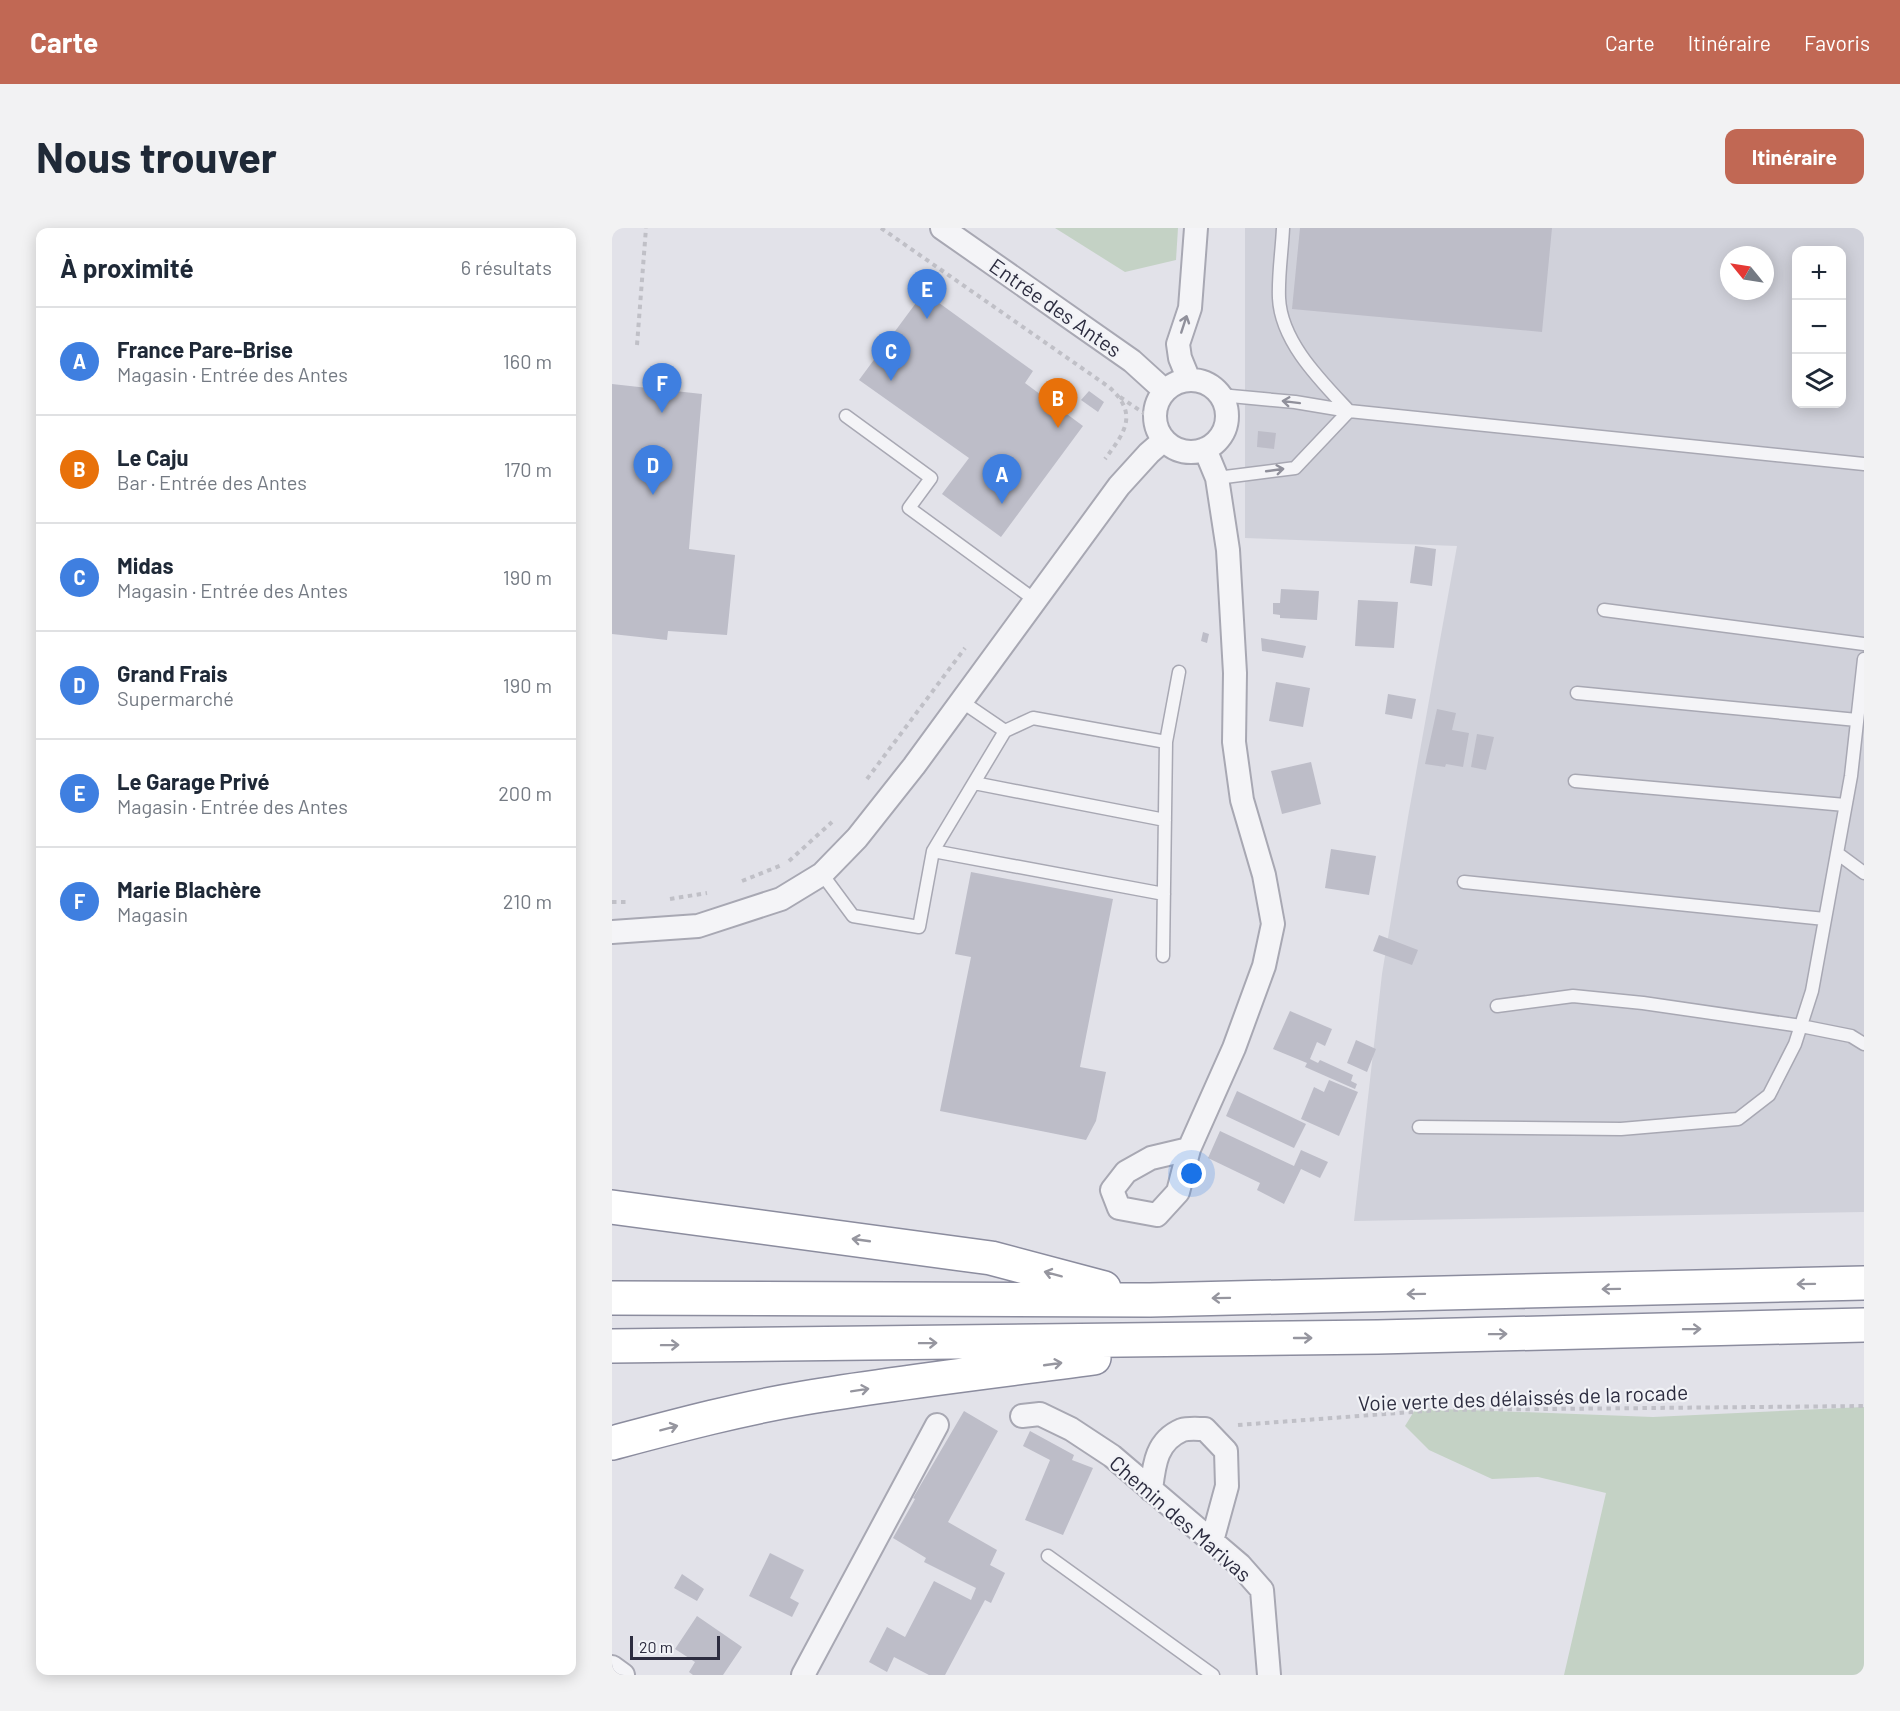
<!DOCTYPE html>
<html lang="fr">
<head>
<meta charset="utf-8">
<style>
  :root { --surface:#fff; --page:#f2f2f3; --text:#1f2937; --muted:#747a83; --line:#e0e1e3; --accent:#c16854 }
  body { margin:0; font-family:Barlow,sans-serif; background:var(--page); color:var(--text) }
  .controls { position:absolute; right:18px; top:18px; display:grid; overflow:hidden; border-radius:12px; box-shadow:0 3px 15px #0003 }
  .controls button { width:54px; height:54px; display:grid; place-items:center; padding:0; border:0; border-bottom:2px solid var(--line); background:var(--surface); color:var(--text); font:30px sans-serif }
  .compass { position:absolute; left:1108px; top:18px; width:54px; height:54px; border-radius:50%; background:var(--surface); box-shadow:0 3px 15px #0003; rotate:300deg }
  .scale { position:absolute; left:18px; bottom:15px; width:90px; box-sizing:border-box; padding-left:6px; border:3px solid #2c2c3f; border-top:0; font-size:16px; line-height:21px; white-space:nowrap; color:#2c2c3f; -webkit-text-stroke:4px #f1f2f6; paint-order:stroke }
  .you { position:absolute; left:580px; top:946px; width:21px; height:21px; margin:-15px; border:4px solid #fff; border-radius:50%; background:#1a73e8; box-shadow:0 0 0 9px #1a73e833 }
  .badge { display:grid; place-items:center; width:39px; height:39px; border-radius:50%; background:var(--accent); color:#fff; font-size:20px; font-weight:700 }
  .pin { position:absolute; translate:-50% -50px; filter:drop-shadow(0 2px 3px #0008) }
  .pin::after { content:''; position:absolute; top:32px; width:21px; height:18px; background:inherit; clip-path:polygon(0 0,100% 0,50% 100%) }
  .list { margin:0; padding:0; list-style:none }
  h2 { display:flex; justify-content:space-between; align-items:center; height:78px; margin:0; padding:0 24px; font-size:26px }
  h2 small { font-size:20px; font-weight:400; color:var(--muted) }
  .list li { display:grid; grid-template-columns:39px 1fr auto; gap:18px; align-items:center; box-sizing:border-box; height:108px; padding:0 24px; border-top:2px solid var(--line) }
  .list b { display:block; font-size:22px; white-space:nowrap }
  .list p { margin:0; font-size:20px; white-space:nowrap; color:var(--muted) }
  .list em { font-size:20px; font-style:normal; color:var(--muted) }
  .icon { flex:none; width:33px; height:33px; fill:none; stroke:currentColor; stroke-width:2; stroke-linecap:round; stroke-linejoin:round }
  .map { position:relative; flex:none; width:1252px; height:1447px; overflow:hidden; border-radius:12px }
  header { display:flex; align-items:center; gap:36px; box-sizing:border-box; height:84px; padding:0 30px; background:var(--accent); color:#fff }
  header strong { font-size:28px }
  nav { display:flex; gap:33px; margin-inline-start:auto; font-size:21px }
  .intro { display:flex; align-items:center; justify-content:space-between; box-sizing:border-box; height:144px; padding:0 36px }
  h1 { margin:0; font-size:42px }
  .button { padding:15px 27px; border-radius:12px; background:var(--accent); color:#fff; font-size:21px; font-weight:700 }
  main { display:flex; gap:36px; padding:0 36px }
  aside { flex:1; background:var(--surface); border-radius:12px; box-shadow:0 3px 15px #0003 }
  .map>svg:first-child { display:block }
  .built { fill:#d0d1da; fill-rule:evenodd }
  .green { fill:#c4d2c5 }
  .building { fill:#bdbdc8 }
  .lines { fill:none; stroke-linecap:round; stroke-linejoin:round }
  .service-casing { stroke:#a8a8b3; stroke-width:15 }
  .minor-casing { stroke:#a8a8b3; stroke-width:26 }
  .trunk-casing { stroke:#8b8c9e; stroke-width:36 }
  .path { stroke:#c0c0c7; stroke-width:4; stroke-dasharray:4.5 4.5; stroke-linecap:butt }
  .service { stroke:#f4f4f7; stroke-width:12 }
  .minor { stroke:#f4f4f7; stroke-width:22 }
  .trunk { stroke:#fff; stroke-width:33 }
  .oneway { stroke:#90909b }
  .oneway2 { stroke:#96969f }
  .labels { text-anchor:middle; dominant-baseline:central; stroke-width:4.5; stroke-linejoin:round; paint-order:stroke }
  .street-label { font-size:21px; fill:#2c2c3f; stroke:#f1f2f6 }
</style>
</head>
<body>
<header>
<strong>Carte</strong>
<nav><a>Carte</a><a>Itinéraire</a><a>Favoris</a></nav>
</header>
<div class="intro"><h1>Nous trouver</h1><a class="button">Itinéraire</a></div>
<main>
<aside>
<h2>À proximité<small>6 résultats</small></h2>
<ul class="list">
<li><span class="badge" style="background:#3f7fe0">A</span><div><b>France Pare-Brise</b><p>Magasin · Entrée des Antes</p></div><em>160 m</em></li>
<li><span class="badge" style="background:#e8710a">B</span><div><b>Le Caju</b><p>Bar · Entrée des Antes</p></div><em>170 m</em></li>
<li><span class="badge" style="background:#3f7fe0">C</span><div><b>Midas</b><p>Magasin · Entrée des Antes</p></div><em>190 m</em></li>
<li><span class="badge" style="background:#3f7fe0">D</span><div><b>Grand Frais</b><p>Supermarché</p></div><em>190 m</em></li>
<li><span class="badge" style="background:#3f7fe0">E</span><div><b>Le Garage Privé</b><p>Magasin · Entrée des Antes</p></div><em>200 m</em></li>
<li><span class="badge" style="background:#3f7fe0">F</span><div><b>Marie Blachère</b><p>Magasin</p></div><em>210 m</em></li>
</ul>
</aside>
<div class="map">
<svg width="1252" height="1447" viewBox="0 0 1252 1447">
  <rect width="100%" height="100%" fill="#e2e2e9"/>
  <path class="built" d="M633 0H1252V984L742 993 770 746 796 589 845 318 633 310ZM1184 22H1230V176H1184ZM1117 27H1153V63H1117Z"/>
  <path class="green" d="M443 0H566L564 32 513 44Z
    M1252 1179V1447H952L994 1265 926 1249 880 1251 817 1222 793 1198 804 1180 1041 1189Z"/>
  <path class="building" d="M688 0H940L930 104 680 81Z
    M312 64 421 143 413 155 471 198 389 309 330 266 357 230 247 152Z
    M0 156 90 166 77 321 123 327 115 407 56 403 55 412 0 406Z
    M477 163 492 174 486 184 469 172Z
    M646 203 664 205 662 221 645 219Z
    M803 318 824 321 820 358 798 355Z
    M669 361 707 363 705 392 668 390V387L661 386V375H668Z
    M746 372 786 374 782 420 743 418Z
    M591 404 597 406 595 415 589 413Z
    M649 410 694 418 691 430 650 423Z
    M664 454 698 460 691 499 657 493Z
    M776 466 804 471 800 491 773 486Z
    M825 481 844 485 840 502 857 505 851 539 834 536 833 539 813 536Z
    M865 506 882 509 874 542 859 539Z
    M699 534 709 576 670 586 659 543Z
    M719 621 764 628 757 667 713 660Z
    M359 644 501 671 468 839 494 844 484 893 474 912 328 883 359 729 343 726Z
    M767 707 806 722 800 737 761 723Z
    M678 783 720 801 713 818 705 814 698 831 706 835 708 832 741 847 739 853 745 856 743 861 693 839 695 835 661 821Z
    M744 812 764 821 755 844 735 835Z
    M717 852 746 864 727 908 689 891 702 859 712 864Z
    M625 863 694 896 682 920 614 888Z
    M608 903 682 938 689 922 716 934 708 950 689 941 672 976 645 962 648 955 596 930Z
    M352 1183 386 1203 336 1294 385 1322 378 1337 393 1345 379 1375 373 1372 333 1447H317L282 1429 275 1444 257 1434 275 1399 293 1409 322 1353 359 1372 364 1360 312 1334 314 1330 281 1310 303 1271 301 1270Z
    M418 1203 462 1227 460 1232 481 1240 451 1307 413 1292 438 1232 411 1218Z
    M158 1325 192 1342 178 1370 187 1375 180 1389 137 1368Z
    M70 1346 92 1361 85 1373 62 1360Z
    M85 1388 130 1419 111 1447H81L77 1444 83 1434 63 1421Z"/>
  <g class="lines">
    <g class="service-casing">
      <path id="service" d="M671 0C670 23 666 47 667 70 669 114 709 153 737 183
        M608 167 683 174 737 183 1252 236
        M234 188 319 250 297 280 423 372
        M605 250 683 240 737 183
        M992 382 1252 416
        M965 465 1245 492
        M393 503 421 490 554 514
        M963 553 1233 577
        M362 555 553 592
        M321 623 552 666
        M1225 625 1252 645
        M210 646 241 688 307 699 321 623 393 503 349 473
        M852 654 1213 691
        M551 728 554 514 567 444
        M885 778 961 768 1031 775 1189 798 1239 808 1252 816
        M807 899 1009 901 1126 891 1157 867 1183 816 1200 763 1239 548 1252 431
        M436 1328 601 1447"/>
    </g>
    <g class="minor-casing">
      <path id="minor" d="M330 0 520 133 553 163
        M577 152 568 130 566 116 578 80 584 0
        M543 188a36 36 0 1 1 72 0a36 36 0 1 1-72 0Z
        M0 704 86 698 169 671 210 646 245 610 302 538 507 258 537 225 552 212
        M577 921 539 930 514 944 500 962 507 980 545 987 566 964 577 921 622 820 652 738 661 696 652 647 630 572 622 514 623 445 616 322 605 250 593 221
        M410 1188 428 1186 459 1201 500 1228 628 1337 650 1362 657 1447
        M539 1262C542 1237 544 1213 570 1202 576 1200 586 1201 593 1201L614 1223 615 1258 600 1313
        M0 1439 11 1447
        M191 1447 325 1197"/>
    </g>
    <g class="trunk-casing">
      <path id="trunk" d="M0 979 379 1030 492 1060
        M0 1070 538 1072 1252 1055
        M0 1118 766 1109 1252 1097
        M0 1215C64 1198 127 1181 192 1170 288 1154 385 1143 482 1130"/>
    </g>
    <path class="path" d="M269 0 497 159C527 186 513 204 493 231
      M25 117 34 0
      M508 169 539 190
      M255 551 353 420
      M177 633 220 594
      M130 653 170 637
      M58 671 95 665
      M0 674H17
      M626 1197 827 1182 1252 1178"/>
    <use href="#service" class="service"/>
    <use href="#minor" class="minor"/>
    <use href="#trunk" class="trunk"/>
  </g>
  <defs><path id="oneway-shaft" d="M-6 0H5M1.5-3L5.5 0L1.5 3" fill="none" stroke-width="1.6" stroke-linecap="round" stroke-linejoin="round" transform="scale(1.5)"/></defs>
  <g class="oneway">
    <use href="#oneway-shaft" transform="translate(572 96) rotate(-72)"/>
    <use href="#oneway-shaft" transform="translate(679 174) rotate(-173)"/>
    <use href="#oneway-shaft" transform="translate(663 242) rotate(-8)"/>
  </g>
  <g class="oneway2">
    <use href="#oneway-shaft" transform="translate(249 1012) rotate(-172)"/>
    <use href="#oneway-shaft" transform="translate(441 1046) rotate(-165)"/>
    <use href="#oneway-shaft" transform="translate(1194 1056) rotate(179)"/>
    <use href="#oneway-shaft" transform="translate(999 1061) rotate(179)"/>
    <use href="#oneway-shaft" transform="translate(804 1066) rotate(179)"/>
    <use href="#oneway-shaft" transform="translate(609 1070) rotate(179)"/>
    <use href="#oneway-shaft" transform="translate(1080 1101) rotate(-1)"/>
    <use href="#oneway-shaft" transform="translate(886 1106) rotate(-1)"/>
    <use href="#oneway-shaft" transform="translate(691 1110)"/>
    <use href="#oneway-shaft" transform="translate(316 1115) rotate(-1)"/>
    <use href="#oneway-shaft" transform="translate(58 1117) rotate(-1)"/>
    <use href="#oneway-shaft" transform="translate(441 1136) rotate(-8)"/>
    <use href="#oneway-shaft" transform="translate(248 1162) rotate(-9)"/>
    <use href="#oneway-shaft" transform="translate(57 1200) rotate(-15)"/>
  </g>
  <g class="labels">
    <g class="street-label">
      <text transform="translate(444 79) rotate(35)">Entrée des Antes</text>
      <text transform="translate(911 1169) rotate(-2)">Voie verte des délaissés de la rocade</text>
      <text transform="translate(569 1290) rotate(41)">Chemin des Marivas</text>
    </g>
  </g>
</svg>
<div class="controls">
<button>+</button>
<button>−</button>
<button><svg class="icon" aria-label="layers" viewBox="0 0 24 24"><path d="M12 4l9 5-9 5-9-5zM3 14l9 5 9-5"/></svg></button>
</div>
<svg class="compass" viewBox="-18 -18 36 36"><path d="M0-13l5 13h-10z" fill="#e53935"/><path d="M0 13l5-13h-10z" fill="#747a83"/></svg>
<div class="scale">20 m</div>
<div class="you"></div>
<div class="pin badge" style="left:390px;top:276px;background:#3f7fe0">A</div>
<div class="pin badge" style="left:446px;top:200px;background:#e8710a">B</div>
<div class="pin badge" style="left:279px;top:153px;background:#3f7fe0">C</div>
<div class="pin badge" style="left:41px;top:267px;background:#3f7fe0">D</div>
<div class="pin badge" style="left:315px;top:91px;background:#3f7fe0">E</div>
<div class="pin badge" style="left:50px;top:185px;background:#3f7fe0">F</div>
</div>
</main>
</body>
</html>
